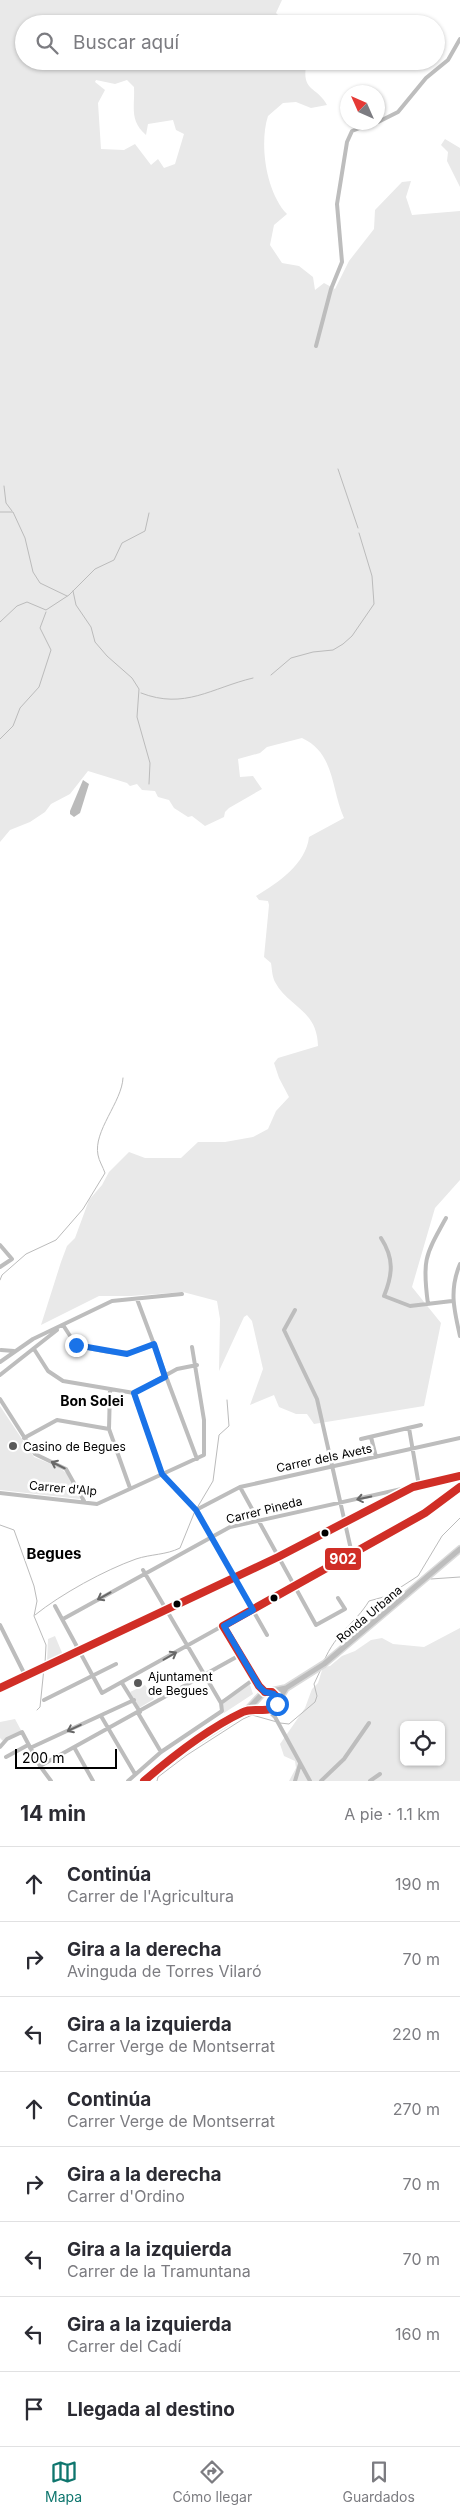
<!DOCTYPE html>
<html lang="es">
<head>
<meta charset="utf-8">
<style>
  :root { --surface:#fff; --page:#f2f2f3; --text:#2b2b33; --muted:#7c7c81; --line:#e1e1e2; --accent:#0f766e }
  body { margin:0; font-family:Inter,sans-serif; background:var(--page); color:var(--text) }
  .controls { position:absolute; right:15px; bottom:15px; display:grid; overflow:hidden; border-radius:8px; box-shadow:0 1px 4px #0004 }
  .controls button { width:45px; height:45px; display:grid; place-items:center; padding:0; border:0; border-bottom:1px solid var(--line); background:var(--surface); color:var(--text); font:25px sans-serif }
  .compass { position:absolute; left:340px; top:85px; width:45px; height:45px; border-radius:50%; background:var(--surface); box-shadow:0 1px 4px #0004; rotate:315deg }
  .scale { position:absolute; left:15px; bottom:12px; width:102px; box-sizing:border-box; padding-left:5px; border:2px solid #000; border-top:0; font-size:14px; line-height:18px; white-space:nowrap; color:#000; -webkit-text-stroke:4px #fff; paint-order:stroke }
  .stop { position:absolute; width:15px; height:15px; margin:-11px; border:4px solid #1a73e8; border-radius:50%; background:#fff }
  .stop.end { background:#1a73e8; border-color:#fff; box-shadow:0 1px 5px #0008 }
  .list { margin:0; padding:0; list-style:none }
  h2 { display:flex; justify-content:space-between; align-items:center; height:65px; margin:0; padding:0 20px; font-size:21px }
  h2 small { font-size:16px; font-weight:400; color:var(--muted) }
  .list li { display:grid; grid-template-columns:32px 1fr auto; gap:15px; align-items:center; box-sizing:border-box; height:75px; padding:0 20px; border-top:1px solid var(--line) }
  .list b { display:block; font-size:19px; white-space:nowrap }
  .list p { margin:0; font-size:16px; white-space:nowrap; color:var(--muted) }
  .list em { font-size:16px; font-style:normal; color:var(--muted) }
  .icon { flex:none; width:28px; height:28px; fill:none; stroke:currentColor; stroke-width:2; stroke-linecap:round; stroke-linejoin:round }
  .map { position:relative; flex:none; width:460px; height:1781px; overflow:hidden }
  .search { position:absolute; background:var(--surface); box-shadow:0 1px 4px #0004; left:15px; right:15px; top:15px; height:55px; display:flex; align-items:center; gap:12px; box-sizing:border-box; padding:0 18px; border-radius:28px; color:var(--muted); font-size:19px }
  .sheet { height:665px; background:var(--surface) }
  nav { display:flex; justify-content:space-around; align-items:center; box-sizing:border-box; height:70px; border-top:1px solid var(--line); background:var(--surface); font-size:14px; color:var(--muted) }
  nav a { display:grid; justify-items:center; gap:2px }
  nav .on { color:var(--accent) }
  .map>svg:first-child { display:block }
  .green { fill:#e9e9e9; fill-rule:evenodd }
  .water { fill:#bbb }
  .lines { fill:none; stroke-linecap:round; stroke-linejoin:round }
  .stream { stroke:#bbb; stroke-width:1 }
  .major-casing { stroke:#dbdbdb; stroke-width:8 }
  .minor { stroke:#bdbdbd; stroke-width:4 }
  .major { stroke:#bdbdbd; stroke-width:5 }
  .bus-1-casing { stroke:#fff; stroke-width:11 }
  .bus-1 { stroke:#d02e26; stroke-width:8 }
  .oneway { stroke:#686868 }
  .route { stroke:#1a73e8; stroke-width:6 }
  .poi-dot { fill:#595959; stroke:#fff; stroke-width:2 }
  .bus-dot { fill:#000; stroke:#fff; stroke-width:2 }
  .labels { text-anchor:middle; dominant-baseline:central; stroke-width:5; stroke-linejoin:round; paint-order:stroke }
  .poi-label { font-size:12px; fill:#000; stroke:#fff; text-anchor:start }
  .street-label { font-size:12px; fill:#000; stroke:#fff }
  .neighbourhood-label { font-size:14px; font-weight:bold; fill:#000; stroke:#fff }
  .quarter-label { font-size:15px; font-weight:bold; fill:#000; stroke:#fff }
  .line-badge { stroke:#fff; stroke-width:2 }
  .badge-label { font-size:14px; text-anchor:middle; font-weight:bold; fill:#fff }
</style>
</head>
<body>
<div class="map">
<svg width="460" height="1781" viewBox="0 0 460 1781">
  <rect width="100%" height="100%" fill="#fff"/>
  <path class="green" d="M0 0H282L276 13 278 15 277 24H24V61H284L294 70 306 66C302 92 317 86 327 105L311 108 296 102 283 103 268 116C259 144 266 192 287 214L274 225 270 245 282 263 299 266 313 277 315 290 324 283 335 289 349 261 374 229 375 210 402 182 411 181 406 197 412 215 460 211V1180L435 1208 412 1287 441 1323 424 1406 314 1424 307 1414H296L279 1407 274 1395 250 1405 263 1369 252 1321 247 1315 244 1317 219 1371 220 1319 217 1301 183 1292 131 1296H99L41 1325 61 1262 67 1246 75 1238 89 1200 102 1185 109 1172 129 1152 145 1158H181L198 1142H225L253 1137 268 1129 276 1111 289 1097 279 1078 274 1063 278 1058 318 1046C317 1009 289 1008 275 982 272 976 272 969 271 963L264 957 269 905 268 901 259 900 256 896C278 883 306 864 309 837L344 818C331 789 335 753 302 738L267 747 260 753 238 759 240 777 253 776 262 789 229 808 225 812 224 817 205 826 192 816 188 817 174 808 169 800 158 797 155 791 142 790 137 784 130 786 127 783 88 771 70 794 51 804 45 812 30 822 10 830 0 842ZM96 80 115 84 127 80 134 87C135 107 129 120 146 135L148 124 173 120 176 130 184 134 175 164 164 168 158 159 151 165 135 144 124 150 101 149 98 103 105 90 95 82Z
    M445 139 460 148V187L447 161 448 152 441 145Z
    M0 1406 34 1457 58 1467 68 1474 80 1499 0 1490Z
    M460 1628V1781H289L296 1768 295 1761 284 1756 280 1744 305 1708 312 1689 318 1683 323 1667 330 1666 342 1656 355 1651 371 1640 382 1638 393 1644 424 1647ZM404 1725H441V1762H404Z
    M55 1636 63 1655 47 1662 48 1639Z
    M249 1682 253 1694 224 1713 222 1700Z
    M145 1685 154 1699 139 1708 130 1692Z
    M15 1719 22 1732 3 1741 0 1738V1722Z"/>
  <path class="water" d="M83 780 89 784 80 813 74 817 70 814V811Z"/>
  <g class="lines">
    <path class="stream" d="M338 469 358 528
      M4 486 6 503 12 511
      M0 512H13L25 538 33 572 40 583 67 596
      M73 591 76 605 91 627 95 642 107 656 132 678 139 689 137 717 150 763 149 784
      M0 622 17 606 27 602 46 610 69 595 95 569 114 560 122 543 145 531 149 513
      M271 675 291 658 313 652 333 650 343 644 352 636 374 604 372 576 359 533
      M141 693C185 710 211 688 253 678
      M0 739 13 726 20 708 39 687 51 650 40 628 46 612
      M0 1280 2 1275 26 1254 56 1240 83 1209 105 1173C103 1167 99 1161 98 1155 93 1131 122 1102 123 1078
      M197 1508 213 1481 219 1435 229 1426 227 1400
      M0 1525 14 1530 34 1586 37 1601 34 1616 46 1645 45 1664
      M431 1579 460 1577
      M35 1615C61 1594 105 1570 136 1559 151 1554 166 1555 180 1548L195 1511
      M324 1661C336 1632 355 1624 369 1601L387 1596 418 1576 442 1536 460 1518
      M37 1710 40 1707 44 1668
      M280 1723 289 1724 315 1702 317 1696 314 1684 321 1669
      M157 1781 158 1777 187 1755 243 1719 252 1715 277 1722"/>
    <g class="major-casing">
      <path id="major" d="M248 1709 273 1710 286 1688
        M144 1781 194 1743 248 1709 263 1693 286 1688 324 1664 460 1549"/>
    </g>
    <path class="minor" d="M378 122 398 112 426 78 448 60 460 39
      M316 346 331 289 342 262 337 204 347 142 352 131 375 122
      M381 1238C394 1258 393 1274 384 1296L410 1306 452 1301
      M0 1245 12 1259 0 1267
      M460 1264C449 1290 454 1310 460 1336
      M137 1299 197 1459
      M428 1304C422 1260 425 1256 446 1218
      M295 1310 284 1330 317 1399 352 1554
      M63 1325 76 1345C105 1352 126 1359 154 1344
      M34 1349 48 1371 63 1381 134 1393 177 1369 197 1365
      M1 1350 14 1351
      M0 1362 33 1339 112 1301 182 1294
      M0 1375 57 1330
      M110 1389 109 1429 130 1488
      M134 1393 162 1474 196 1510 267 1635
      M0 1399 35 1454 66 1469 84 1501
      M409 1428 419 1486
      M371 1437 376 1457
      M24 1438 57 1420 109 1429
      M361 1439 421 1425
      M240 1487 316 1625 345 1609 338 1598
      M0 1493 97 1504 204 1455V1420L192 1347
      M196 1510 240 1487 460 1438
      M55 1606 102 1693 425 1513 460 1487
      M63 1619 230 1527 460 1476
      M0 1625 25 1675
      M223 1626 259 1686 265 1692
      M122 1683 140 1712
      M0 1688 278 1557 413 1487
      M44 1700 116 1664
      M221 1703 254 1679
      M269 1711 275 1717 310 1781
      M138 1713 161 1752
      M101 1716 135 1774
      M0 1747 7 1739 22 1732 40 1766 51 1781
      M74 1747 93 1781
      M30 1748 134 1700
      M6 1757 28 1745
      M40 1766 240 1655
      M128 1781 161 1752 222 1711 221 1703 143 1570
      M295 1781 300 1764
      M321 1781 344 1759 369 1723
      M370 1781 380 1774"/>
    <use href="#major" class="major"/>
    <g class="bus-1-casing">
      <path id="bus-1" d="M223 1626 425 1513 460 1487
        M223 1626 259 1686 265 1692
        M0 1688 278 1557 413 1487 460 1476
        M144 1781C174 1755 207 1729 243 1712 255 1706 270 1716 278 1703L277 1697 272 1692H265"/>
    </g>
    <use href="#bus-1" class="bus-1"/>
  </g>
  <defs><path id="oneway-shaft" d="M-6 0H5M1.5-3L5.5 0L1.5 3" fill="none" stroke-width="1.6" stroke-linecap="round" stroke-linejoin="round" transform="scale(1.25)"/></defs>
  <g class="oneway">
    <use href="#oneway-shaft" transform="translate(58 1465) rotate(-154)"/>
    <use href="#oneway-shaft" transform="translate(364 1498) rotate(168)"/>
    <use href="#oneway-shaft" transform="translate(104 1596) rotate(151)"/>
    <use href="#oneway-shaft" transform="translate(170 1656) rotate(-30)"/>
    <use href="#oneway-shaft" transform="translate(74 1728) rotate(155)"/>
  </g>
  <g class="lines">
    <path class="route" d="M76 1345 127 1354 154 1344 165 1377 134 1393 162 1474 196 1510 253 1610 224 1626 259 1686 265 1692 274 1694 277 1704"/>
  </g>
  <g class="poi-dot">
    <circle cx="13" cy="1446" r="5"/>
    <circle cx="138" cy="1683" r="5"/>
  </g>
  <g class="bus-dot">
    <circle cx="325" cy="1533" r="4.5"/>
    <circle cx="274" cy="1598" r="4.5"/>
    <circle cx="177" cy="1604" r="4.5"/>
  </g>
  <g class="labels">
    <g class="poi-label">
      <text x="23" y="1446">Casino de Begues</text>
      <text x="148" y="1676">Ajuntament<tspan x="148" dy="14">de Begues</tspan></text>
    </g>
    <g class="street-label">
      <text transform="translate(324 1458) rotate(-12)">Carrer dels Avets</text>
      <text transform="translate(63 1488) rotate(5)">Carrer d'Alp</text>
      <text transform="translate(264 1510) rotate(-14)">Carrer Pineda</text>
      <text transform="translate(369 1614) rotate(-40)">Ronda Urbana</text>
    </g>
    <g class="neighbourhood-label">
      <text x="92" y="1400">Bon Solei</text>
    </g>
    <g class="quarter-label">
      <text x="54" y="1553">Begues</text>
    </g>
  </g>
  <rect class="line-badge" x="324" y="1547" width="38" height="24" rx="5" fill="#d02e26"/>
  <g class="badge-label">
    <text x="343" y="1564">902</text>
  </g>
</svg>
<div class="controls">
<button><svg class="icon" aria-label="locate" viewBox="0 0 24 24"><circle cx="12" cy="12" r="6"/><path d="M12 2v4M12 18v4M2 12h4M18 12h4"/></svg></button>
</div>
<svg class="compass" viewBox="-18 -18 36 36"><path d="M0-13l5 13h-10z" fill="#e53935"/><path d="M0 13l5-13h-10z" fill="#7c7c81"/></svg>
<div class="scale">200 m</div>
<div class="stop" style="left:277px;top:1704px"></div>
<div class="stop end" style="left:76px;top:1345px"></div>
<div class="search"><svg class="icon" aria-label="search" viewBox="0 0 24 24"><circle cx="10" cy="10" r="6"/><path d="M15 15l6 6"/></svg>Buscar aquí</div>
</div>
<section class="sheet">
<h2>14 min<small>A pie · 1.1 km</small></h2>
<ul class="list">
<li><svg class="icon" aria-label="ahead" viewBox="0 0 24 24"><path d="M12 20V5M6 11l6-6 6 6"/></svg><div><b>Continúa</b><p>Carrer de l'Agricultura</p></div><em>190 m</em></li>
<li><svg class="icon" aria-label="right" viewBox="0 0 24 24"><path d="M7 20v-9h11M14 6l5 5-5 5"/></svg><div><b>Gira a la derecha</b><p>Avinguda de Torres Vilaró</p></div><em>70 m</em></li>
<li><svg class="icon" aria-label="left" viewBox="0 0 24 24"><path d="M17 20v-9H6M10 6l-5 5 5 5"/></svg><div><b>Gira a la izquierda</b><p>Carrer Verge de Montserrat</p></div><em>220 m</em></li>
<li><svg class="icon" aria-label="ahead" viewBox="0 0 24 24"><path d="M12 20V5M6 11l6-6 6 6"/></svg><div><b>Continúa</b><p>Carrer Verge de Montserrat</p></div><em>270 m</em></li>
<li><svg class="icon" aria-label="right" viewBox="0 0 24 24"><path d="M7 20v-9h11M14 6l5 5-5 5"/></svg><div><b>Gira a la derecha</b><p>Carrer d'Ordino</p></div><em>70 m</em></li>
<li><svg class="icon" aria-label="left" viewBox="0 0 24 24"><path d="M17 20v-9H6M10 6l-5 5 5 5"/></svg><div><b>Gira a la izquierda</b><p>Carrer de la Tramuntana</p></div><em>70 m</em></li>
<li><svg class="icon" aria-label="left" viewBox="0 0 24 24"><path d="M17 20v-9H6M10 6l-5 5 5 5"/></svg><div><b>Gira a la izquierda</b><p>Carrer del Cadí</p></div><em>160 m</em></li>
<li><svg class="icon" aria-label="arrive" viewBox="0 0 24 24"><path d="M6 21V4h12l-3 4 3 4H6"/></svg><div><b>Llegada al destino</b></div></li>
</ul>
</section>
<nav>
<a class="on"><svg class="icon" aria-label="map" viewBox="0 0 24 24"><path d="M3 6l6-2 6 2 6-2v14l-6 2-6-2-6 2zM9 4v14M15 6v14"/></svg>Mapa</a>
<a><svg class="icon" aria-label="directions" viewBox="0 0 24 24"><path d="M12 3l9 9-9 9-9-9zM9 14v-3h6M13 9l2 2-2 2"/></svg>Cómo llegar</a>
<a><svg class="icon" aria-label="saved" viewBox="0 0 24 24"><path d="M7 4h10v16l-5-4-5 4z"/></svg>Guardados</a>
</nav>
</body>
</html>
